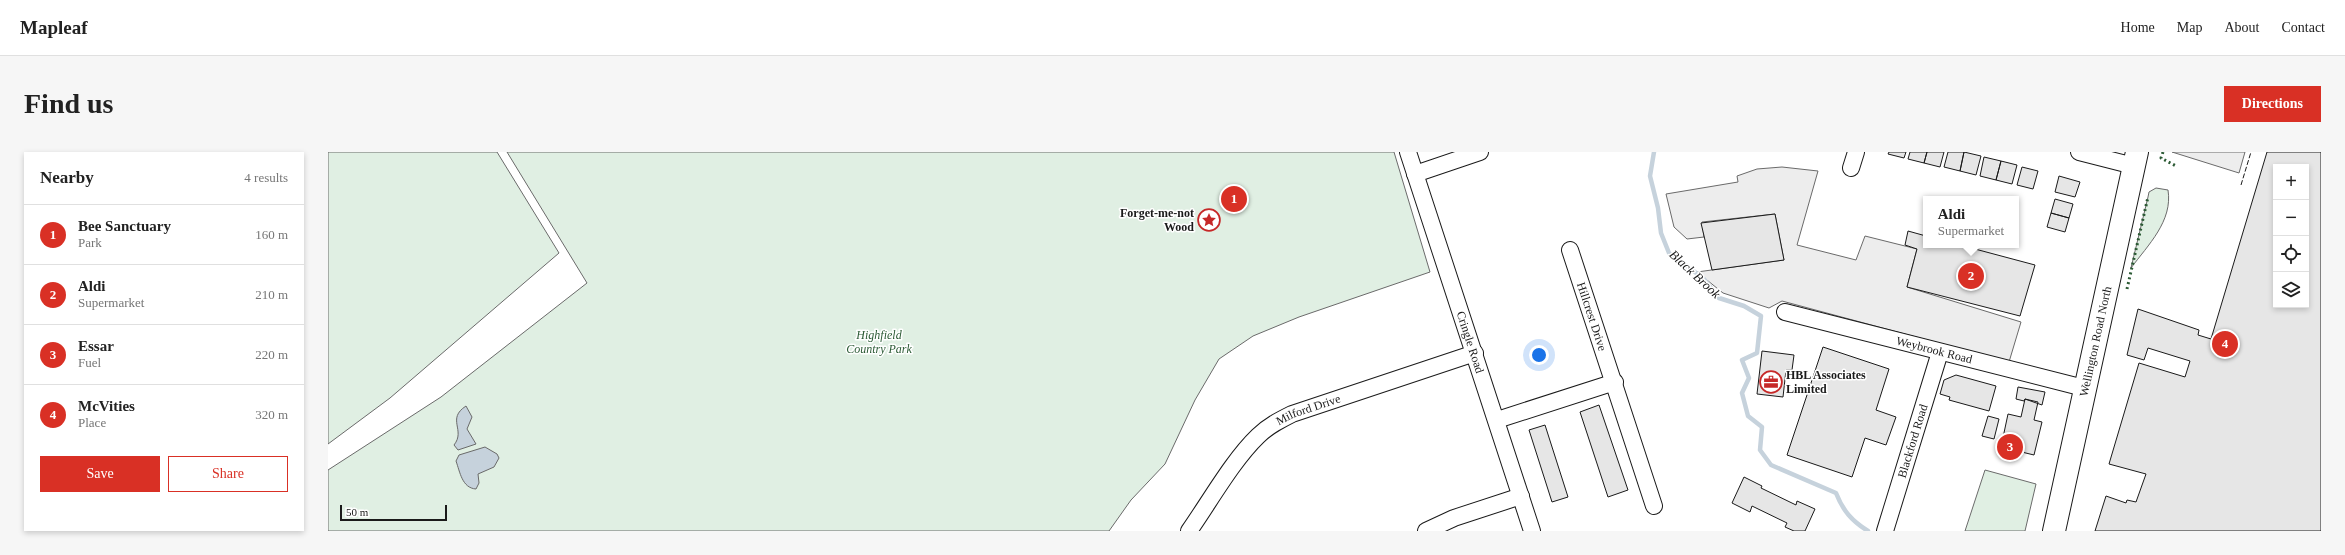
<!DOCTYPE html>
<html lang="en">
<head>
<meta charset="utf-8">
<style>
  :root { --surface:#fff; --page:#f6f6f6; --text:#222; --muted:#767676; --line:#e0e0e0; --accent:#d93025 }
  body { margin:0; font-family:Georgia,serif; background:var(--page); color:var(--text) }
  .controls { position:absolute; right:12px; top:12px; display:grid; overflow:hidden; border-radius:0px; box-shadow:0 2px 6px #0003 }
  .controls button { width:36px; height:36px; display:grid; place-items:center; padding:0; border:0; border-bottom:1px solid var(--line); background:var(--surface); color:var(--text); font:20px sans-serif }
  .scale { position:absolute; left:12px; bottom:10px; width:107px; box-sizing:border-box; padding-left:4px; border:2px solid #1a1a1a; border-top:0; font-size:11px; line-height:14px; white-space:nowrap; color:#1a1a1a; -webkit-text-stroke:3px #fff; paint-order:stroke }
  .you { position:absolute; left:1211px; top:203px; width:14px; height:14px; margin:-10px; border:3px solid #fff; border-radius:50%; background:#1a73e8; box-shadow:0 0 0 6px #1a73e833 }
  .badge { display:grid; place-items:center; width:26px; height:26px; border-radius:50%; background:var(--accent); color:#fff; font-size:13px; font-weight:700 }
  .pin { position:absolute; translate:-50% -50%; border:2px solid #fff; box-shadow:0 1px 4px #0006 }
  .popup { position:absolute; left:1595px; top:44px; width:96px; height:52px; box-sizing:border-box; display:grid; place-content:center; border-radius:0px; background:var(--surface); filter:drop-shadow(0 1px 3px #0005); font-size:13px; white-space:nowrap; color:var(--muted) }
  .popup b { font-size:15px; color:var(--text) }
  .popup::after { content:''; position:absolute; left:50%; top:100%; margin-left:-8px; border:8px solid transparent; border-top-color:var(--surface) }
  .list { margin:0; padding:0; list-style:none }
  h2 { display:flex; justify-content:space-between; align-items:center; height:52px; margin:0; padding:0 16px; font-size:17px }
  h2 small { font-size:13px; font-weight:400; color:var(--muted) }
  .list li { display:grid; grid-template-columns:26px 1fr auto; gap:12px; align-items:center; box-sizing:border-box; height:60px; padding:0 16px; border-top:1px solid var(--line) }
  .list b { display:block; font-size:15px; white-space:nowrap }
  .list p { margin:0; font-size:13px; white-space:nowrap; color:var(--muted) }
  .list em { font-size:13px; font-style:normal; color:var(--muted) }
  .actions { display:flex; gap:8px; padding:12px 16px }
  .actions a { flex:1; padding:9px 0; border:1px solid var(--accent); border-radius:0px; text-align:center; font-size:14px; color:var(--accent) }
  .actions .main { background:var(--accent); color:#fff }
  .icon { flex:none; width:22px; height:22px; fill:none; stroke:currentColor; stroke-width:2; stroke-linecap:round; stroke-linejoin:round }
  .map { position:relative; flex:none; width:1993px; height:379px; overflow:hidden; border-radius:0px }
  header { display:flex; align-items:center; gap:24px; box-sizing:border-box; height:56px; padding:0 20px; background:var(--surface); border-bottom:1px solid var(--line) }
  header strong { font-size:19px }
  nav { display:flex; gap:22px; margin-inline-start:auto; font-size:14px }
  .intro { display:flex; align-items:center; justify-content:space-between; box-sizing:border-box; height:96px; padding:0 24px }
  h1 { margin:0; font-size:28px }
  .button { padding:10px 18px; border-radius:0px; background:var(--accent); color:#fff; font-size:14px; font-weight:700 }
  main { display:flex; gap:24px; padding:0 24px }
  aside { flex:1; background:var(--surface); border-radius:0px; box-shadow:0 2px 6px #0003 }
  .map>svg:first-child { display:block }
  .green { fill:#e0efe3; stroke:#6a6a6a }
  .parking { fill:#ededed; stroke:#6a6a6a }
  .water { fill:#c6d2dc; stroke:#6a6a6a }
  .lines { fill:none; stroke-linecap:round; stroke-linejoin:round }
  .stream { stroke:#c6d2dc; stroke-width:4.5 }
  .building { fill:#e6e6e6; stroke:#1a1a1a; fill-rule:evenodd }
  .minor-casing { stroke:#1a1a1a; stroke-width:18 }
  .highway-casing { stroke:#1a1a1a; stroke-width:24 }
  .minor { stroke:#fff; stroke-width:16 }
  .highway { stroke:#fff; stroke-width:22 }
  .hedge { stroke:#2b5a34; stroke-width:3; stroke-dasharray:2 3; stroke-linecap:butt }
  .fence { stroke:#1a1a1a; stroke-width:1; stroke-dasharray:5 2; stroke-linecap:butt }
  .labels { text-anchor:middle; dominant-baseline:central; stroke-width:3; stroke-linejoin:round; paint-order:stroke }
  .poi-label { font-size:12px; font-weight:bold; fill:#1a1a1a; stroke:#fff; text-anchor:end }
  .street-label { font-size:12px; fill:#1a1a1a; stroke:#fff }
  .park-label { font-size:12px; font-style:italic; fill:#2b5a34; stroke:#fff }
  .water-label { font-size:13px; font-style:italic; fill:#1a1a1a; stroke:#fff }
</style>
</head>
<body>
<header>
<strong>Mapleaf</strong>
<nav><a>Home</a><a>Map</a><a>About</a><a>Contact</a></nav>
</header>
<div class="intro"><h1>Find us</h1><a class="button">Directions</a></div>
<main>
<aside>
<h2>Nearby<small>4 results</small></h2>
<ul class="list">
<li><span class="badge">1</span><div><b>Bee Sanctuary</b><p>Park</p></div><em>160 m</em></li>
<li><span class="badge">2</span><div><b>Aldi</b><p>Supermarket</p></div><em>210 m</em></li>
<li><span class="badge">3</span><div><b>Essar</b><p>Fuel</p></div><em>220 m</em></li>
<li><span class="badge">4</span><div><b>McVities</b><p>Place</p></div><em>320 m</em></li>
</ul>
<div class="actions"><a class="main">Save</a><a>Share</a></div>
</aside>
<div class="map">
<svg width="1993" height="379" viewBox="0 0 1993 379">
  <rect width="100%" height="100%" fill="#fff"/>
  <path class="green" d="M0 0H169L231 101 62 246 0 292Z
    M179 0H1066L1102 120 971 165 925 184 891 207 867 248 837 312 803 348 781 379H0V318L113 245 259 131Z
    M1828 36 1840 38C1845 69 1820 93 1803 116L1820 45 1821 40Z
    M1657 318 1708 332 1697 379H1637Z"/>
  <path class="parking" d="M1844 0H1917L1911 21Z
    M1454 15 1490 19 1469 93 1528 108 1537 84 1589 97 1579 135 1693 170 1681 210 1454 149 1441 156 1395 141 1369 120 1456 108 1447 62 1374 70 1376 85 1359 87 1346 75 1338 42 1410 30 1409 24 1429 17Z"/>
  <path class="water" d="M138 254 144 265 139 277 148 292 130 298 126 293C138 278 118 267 138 254Z
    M157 295 169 302 171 306 166 315 150 322 151 331 148 337C134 336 132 320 128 309L131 303Z"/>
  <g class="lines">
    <path class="stream" d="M1326 0 1322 24 1330 56 1333 81 1341 101 1375 126 1391 146 1416 154 1433 164 1429 201 1414 208 1421 226 1414 241 1420 264 1434 275 1432 298 1443 313 1508 341C1515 359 1524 369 1540 379"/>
  </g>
  <path class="building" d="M1561 0H1578L1576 6 1560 2Z
    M1582 0H1599L1596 11 1580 7Z
    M1599 0H1616L1612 15 1596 11Z
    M1620 0H1636L1632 19 1616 15Z
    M1636 0 1653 4 1648 23 1632 19Z
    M1939 0H1993V379H1767L1778 344 1798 351 1799 348 1808 350 1818 322 1781 312 1811 211 1857 225 1862 209 1820 196 1816 208 1799 203 1810 157 1871 178 1870 183 1883 187ZM1948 15H1978V153H1948Z
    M1656 5 1673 9 1668 28 1652 24Z
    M1673 9 1689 13 1684 32 1668 28Z
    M1694 15 1710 19 1705 37 1689 33Z
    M1731 24 1752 30 1747 45 1727 40Z
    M1727 47 1745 52 1741 66 1723 61Z
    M1723 61 1741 66 1737 80 1719 75Z
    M1447 62 1456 108 1384 118 1373 71Z
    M1580 79 1598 84V93H1632L1707 113 1692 164 1579 135 1589 97 1577 93Z
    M1495 195 1561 217 1548 258 1568 265 1558 293 1537 286 1524 325 1459 303Z
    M1434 199 1466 203 1464 218H1458L1455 245 1429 242Z
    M1628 223 1668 234 1661 259 1621 248 1622 245 1612 242 1616 228Z
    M1690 235 1717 240 1714 253 1697 247 1696 249 1688 247Z
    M1697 247 1710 250 1706 268 1714 270 1706 303 1673 295 1680 262 1693 265Z
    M1271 253 1300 338 1280 345 1252 260Z
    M1660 264 1671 267 1666 287 1654 284Z
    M1217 273 1240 345 1224 350 1201 278Z
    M1416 325 1434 334 1433 336 1468 353 1469 349 1487 357 1477 379H1466L1457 375 1459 371 1424 354 1422 360 1404 351Z"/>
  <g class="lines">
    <g class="minor-casing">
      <g id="minor">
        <path id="s1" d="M1080 0 1204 379"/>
        <path d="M1751 0 1806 14"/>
        <path d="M1523 16 1528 0"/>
        <path d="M1087 22 1152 0"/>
        <path id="s2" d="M1242 98 1326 354"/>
        <path id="s3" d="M1457 160 1756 236"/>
        <path d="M1169 268 1287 230"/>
        <path id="s4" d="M861 379C882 349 905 308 930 284 940 274 952 268 964 262L1147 201"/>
        <path d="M1098 379 1126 366 1193 344"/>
        <path id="s5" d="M1557 379 1612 200"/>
      </g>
    </g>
    <g class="highway-casing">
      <g id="highway">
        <path id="s6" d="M1726 379 1809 0"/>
      </g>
    </g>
    <use href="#minor" class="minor"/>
    <use href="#highway" class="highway"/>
    <path class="hedge" d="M1835 0 1833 6 1848 14
      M1799 137 1820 45"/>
    <path class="fence" d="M1913 33 1923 0"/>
  </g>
  <defs>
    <g id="sight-ring" transform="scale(1.15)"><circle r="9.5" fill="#fff" stroke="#c62828" stroke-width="1.5"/><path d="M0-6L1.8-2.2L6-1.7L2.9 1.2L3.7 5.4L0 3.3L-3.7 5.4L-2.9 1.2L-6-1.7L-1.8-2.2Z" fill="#c62828"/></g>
    <g id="office-ring" transform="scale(1.15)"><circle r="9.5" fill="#fff" stroke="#c62828" stroke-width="1.5"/><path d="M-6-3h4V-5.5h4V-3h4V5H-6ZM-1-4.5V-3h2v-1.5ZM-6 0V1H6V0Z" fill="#c62828"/></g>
  </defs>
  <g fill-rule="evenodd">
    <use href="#sight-ring" x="881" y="68"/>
    <use href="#office-ring" x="1443" y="230"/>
  </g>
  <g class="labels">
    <g class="poi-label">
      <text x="866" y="61">Forget-me-not<tspan x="866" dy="14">Wood</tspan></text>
      <text x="1458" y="223" text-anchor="start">HBL Associates<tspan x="1458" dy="14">Limited</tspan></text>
    </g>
    <g class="street-label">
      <text stroke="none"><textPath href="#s2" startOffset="70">Hillcrest Drive</textPath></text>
      <text stroke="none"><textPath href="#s1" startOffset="200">Cringle Road</textPath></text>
      <text stroke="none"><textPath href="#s6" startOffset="194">Wellington Road North</textPath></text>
      <text stroke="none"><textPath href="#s3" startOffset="154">Weybrook Road</textPath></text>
      <text stroke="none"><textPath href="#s4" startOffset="175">Milford Drive</textPath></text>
      <text stroke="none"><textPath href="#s5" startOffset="94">Blackford Road</textPath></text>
    </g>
    <g class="park-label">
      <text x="551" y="183">Highfield<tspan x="551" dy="14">Country Park</tspan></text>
    </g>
    <g class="water-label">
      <text transform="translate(1367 122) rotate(43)">Black Brook</text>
    </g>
  </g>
</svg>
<div class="controls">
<button>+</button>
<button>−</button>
<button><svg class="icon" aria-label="locate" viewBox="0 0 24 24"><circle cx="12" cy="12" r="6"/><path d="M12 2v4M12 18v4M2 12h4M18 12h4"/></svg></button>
<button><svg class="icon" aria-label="layers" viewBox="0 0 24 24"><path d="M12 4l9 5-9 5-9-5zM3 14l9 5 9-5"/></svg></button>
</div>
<div class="scale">50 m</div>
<div class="you"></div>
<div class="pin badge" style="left:906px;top:47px">1</div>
<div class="pin badge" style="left:1643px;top:124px">2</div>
<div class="popup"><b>Aldi</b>Supermarket</div>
<div class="pin badge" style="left:1682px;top:295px">3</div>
<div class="pin badge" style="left:1897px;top:192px">4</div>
</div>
</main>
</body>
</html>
